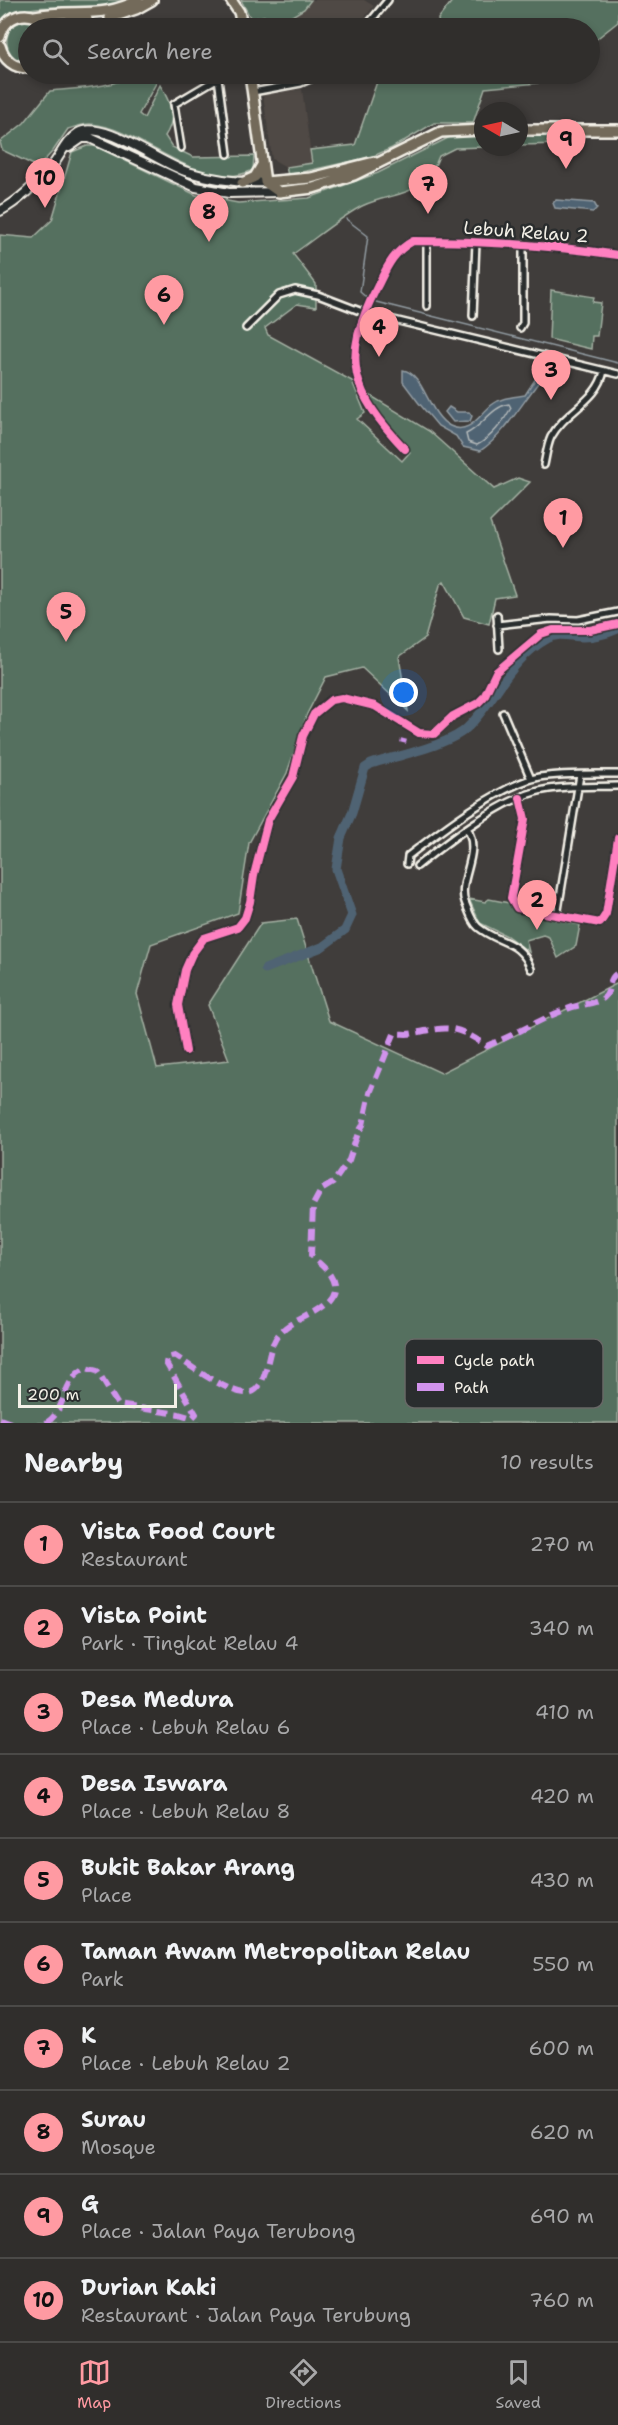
<!DOCTYPE html>
<html lang="en">
<head>
<meta charset="utf-8">
<style>
  :root { --surface:#302e2c; --page:#3c3a38; --text:#f1f3f6; --muted:#a8a8a9; --line:#4b4a48; --accent:#ff9aa2 }
  body { margin:0; font-family:"Shantell Sans",sans-serif; background:var(--page); color:var(--text) }
  .compass { position:absolute; left:474px; top:102px; width:54px; height:54px; border-radius:50%; background:var(--surface); box-shadow:0 3px 9px #0003; rotate:279deg }
  .scale { position:absolute; left:18px; bottom:15px; width:159px; box-sizing:border-box; padding-left:6px; border:3px solid #f4f1e8; border-top:0; font-size:16px; line-height:21px; white-space:nowrap; color:#f4f1e8; -webkit-text-stroke:4px #2a2d2e; paint-order:stroke }
  .you { position:absolute; left:404px; top:693px; width:21px; height:21px; margin:-15px; border:4px solid #fff; border-radius:50%; background:#1a73e8; box-shadow:0 0 0 9px #1a73e833 }
  .badge { display:grid; place-items:center; width:39px; height:39px; border-radius:50%; background:var(--accent); color:#111; font-size:20px; font-weight:700 }
  .pin { position:absolute; translate:-50% -50px; filter:drop-shadow(0 2px 3px #0008) }
  .pin::after { content:''; position:absolute; top:32px; width:21px; height:18px; background:inherit; clip-path:polygon(0 0,100% 0,50% 100%) }
  .list { margin:0; padding:0; list-style:none }
  h2 { display:flex; justify-content:space-between; align-items:center; height:78px; margin:0; padding:0 24px; font-size:26px }
  h2 small { font-size:20px; font-weight:400; color:var(--muted) }
  .list li { display:grid; grid-template-columns:39px 1fr auto; gap:18px; align-items:center; box-sizing:border-box; height:84px; padding:0 24px; border-top:2px solid var(--line) }
  .list b { display:block; font-size:22px; white-space:nowrap }
  .list p { margin:0; font-size:20px; white-space:nowrap; color:var(--muted) }
  .list em { font-size:20px; font-style:normal; color:var(--muted) }
  .icon { flex:none; width:33px; height:33px; fill:none; stroke:currentColor; stroke-width:2; stroke-linecap:round; stroke-linejoin:round }
  .map { position:relative; flex:none; width:618px; height:1423px; overflow:hidden }
  .search { position:absolute; background:var(--surface); box-shadow:0 3px 9px #0003; left:18px; right:18px; top:18px; height:66px; display:flex; align-items:center; gap:15px; box-sizing:border-box; padding:0 21px; border-radius:33px; color:var(--muted); font-size:22px }
  .sheet { height:918px; background:var(--surface) }
  nav { display:flex; justify-content:space-around; align-items:center; box-sizing:border-box; height:84px; border-top:2px solid var(--line); background:var(--surface); font-size:16px; color:var(--muted) }
  nav a { display:grid; justify-items:center; gap:3px }
  nav .on { color:var(--accent) }
  .map>svg:first-child { display:block }
  .built { fill:#4f4844 }
  .green { fill:#54705e; stroke:#a4b0a3; stroke-width:1.5 }
  .water { fill:#506373; stroke:#929ca2; stroke-width:1.5 }
  .lines { fill:none; stroke-linecap:round; stroke-linejoin:round }
  .shore { stroke:#b2b8b9; stroke-width:1.5 }
  .stream { stroke:#929ca2; stroke-width:1.5 }
  .river { stroke:#506373; stroke-width:9 }
  .minor-casing { stroke:#f4f1e8; stroke-width:10 }
  .secondary-casing { stroke:#f4f1e8; stroke-width:12 }
  .primary-casing { stroke:#f4f1e8; stroke-width:14 }
  .minor { stroke:#2a2d2e; stroke-width:5 }
  .secondary { stroke:#2a2d2e; stroke-width:8 }
  .primary { stroke:#736b5a; stroke-width:9 }
  .quiet { stroke:#d193ec; stroke-width:6; stroke-dasharray:12 6; stroke-linecap:butt }
  .cycleway-casing { stroke:#2a2d2e; stroke-width:11 }
  .cycleway { stroke:#ff80c0; stroke-width:8 }
  .labels { text-anchor:middle; dominant-baseline:central; stroke-width:5; stroke-linejoin:round; paint-order:stroke }
  .street-label { font-size:18px; fill:#f4f1e8; stroke:#2a2d2e }
  .key { fill:#2a2d2e; stroke:#676866; stroke-width:1.5 }
  .key-label { font-size:16px; fill:#f4f1e8 }
</style>
</head>
<body>
<div class="map">
<svg width="618" height="1423" viewBox="0 0 618 1423">
  <rect width="100%" height="100%" fill="#403d3b"/>
  <filter id="ink" filterUnits="userSpaceOnUse"><feTurbulence type="fractalNoise" baseFrequency=".0167" numOctaves="2"/><feDisplacementMap in="SourceGraphic" scale="12" xChannelSelector="R" yChannelSelector="G"/><feConvolveMatrix kernelMatrix="1 2 1 2 8 2 1 2 1" color-interpolation-filters="sRGB"/></filter>
  <g filter="url(#ink)">
    <path class="built" d="M311 0H364L374 6 356 28H272L304 9Z
      M302 89 312 163 286 167 272 159 263 94Z"/>
    <path class="green" d="M0 0H126C117 3 107 6 98 7 66 10 24 0 0 22Z
      M241 0H311L304 9 272 28H268L264 16 251 19Z
      M453 0H618V22L590 44V28H439L438 19Z
      M23 20 37 23 43 28H28V62H26C8 59 2 43 11 27Z
      M136 74H164L160 76 139 114 144 118 160 85C171 103 177 118 165 136L172 147 193 157 254 156 253 170C200 196 143 128 91 124 84 123 75 127 68 129L53 151 38 167 2 150 0 142 24 123 50 91C78 88 112 88 136 74Z
      M403 74H550L538 83 485 88 473 123H434L392 148 371 157 288 175 286 167 312 163 310 150 355 145 379 76Z
      M483 134V147L455 148 439 156C423 200 397 190 362 206 342 216 312 241 293 254L316 284V307L297 304 265 328 268 335 352 381 365 413 357 419 402 461 410 452 377 416 368 394 429 431 494 489 518 478 530 482 490 522 515 595 495 598 489 624 464 617 444 581 440 585 425 638 399 657 408 711 362 668 326 677 307 714 287 773 249 843 238 913 151 944 137 994 157 1068 229 1060 208 1005 261 923 297 919 329 1021 441 1073 618 983V1423H0V235L33 238 52 220 72 152 87 146H95L196 195 238 203 309 198 378 173 450 137Z
      M519 134H566L565 144 519 145Z
      M551 290 594 297 593 302 601 303 597 336H592L591 349 549 339Z
      M469 899 485 902 489 899 509 903 516 911 580 925 576 946 558 958 549 937 543 935 526 940 529 952 507 936 480 923Z"/>
    <path class="water" d="M556 200 594 203 597 208 593 212 555 208 553 203Z
      M403 370C424 373 428 415 450 426 470 436 480 413 493 404 502 397 514 397 525 395L538 375 543 371 545 374C525 398 505 435 480 451L463 447 456 436 438 426 418 402 403 382Z
      M449 407 457 412H469L472 416 470 421 453 422 445 412Z"/>
    <g class="lines">
      <path class="shore" d="M509 404 511 408C504 421 491 438 477 445L468 442 466 434C482 427 491 407 509 404Z"/>
      <path class="stream" d="M346 219 368 236 360 292 368 299
        M372 301 618 363"/>
      <path class="river" d="M265 969 322 947 345 930 352 915 336 869 341 838 352 813 365 768 371 764C396 756 451 745 468 727 497 698 510 659 547 639 558 632 571 637 583 637 595 637 607 634 618 629"/>
      <g class="minor-casing">
        <path id="minor" d="M365 28 388 0
          M218 78 228 154
          M253 92 301 83 322 74
          M181 148 174 104 225 74
          M427 306V241
          M473 316 476 242
          M246 328 279 295 295 290 318 295 365 313 618 374
          M520 328 523 323V244
          M405 449C351 392 340 359 377 287 387 267 393 252 413 241 482 241 550 245 618 255
          M544 465C546 456 547 446 551 437 565 411 598 401 604 371
          M497 615 499 649
          M497 625 551 619 578 620 618 612
          M503 713 531 779
          M520 798 525 819 511 898 517 908 600 923 606 914 618 838
          M467 829C482 852 457 881 465 902 468 909 472 922 478 927 498 944 520 939 531 969
          M407 864 408 856C440 831 500 785 539 777 564 773 592 774 618 774
          M417 866C447 842 498 802 535 792 561 785 590 787 618 786
          M557 916 580 775
          M186 1051 178 1005 185 970 192 954 204 938 238 927 245 918 250 902 254 875 268 820 293 777 303 736 314 714 331 700 342 698 375 706 419 733 434 734 453 716 478 703 484 697 496 672 541 634 553 630H590L618 624"/>
      </g>
      <g class="secondary-casing">
        <path id="secondary" d="M69 147 82 138H90L196 187 229 193 279 192
          M0 211C21 200 40 180 55 162 62 152 67 140 78 133 104 119 160 164 188 172 214 180 238 183 265 182"/>
      </g>
      <g class="primary-casing">
        <path id="primary" d="M231 0 239 12 243 28
          M35 16C72 8 103 20 138 0
          M110 18 136 9 152 0
          M59 28 71 20 87 19
          M0 37C6 11 35 8 50 28
          M0 46C4 60 14 68 28 68
          M250 74 265 182
          M519 130H618
          M265 182 279 192 313 188 354 175 441 132 483 130
          M265 182 311 178 374 162
          M242 183 255 177 262 165"/>
      </g>
      <use href="#minor" class="minor"/>
      <use href="#secondary" class="secondary"/>
      <use href="#primary" class="primary"/>
      <path class="quiet" d="M403 743 404 739
        M0 1419 11 1423
        M46 1423C68 1410 60 1380 86 1368L97 1371 118 1405 179 1414 192 1418 196 1414 166 1363 167 1358 175 1356C190 1366 231 1395 248 1393 268 1390 266 1355 274 1342 277 1335 283 1329 289 1325 305 1315 348 1302 330 1275 325 1267 317 1262 311 1255L313 1205 321 1190 333 1183 349 1160 358 1133 363 1125 370 1093 394 1034C401 1033 407 1035 414 1033 451 1026 454 1025 487 1046L491 1044C517 1034 540 1019 567 1009 578 1004 592 1005 602 999 613 993 606 978 618 973"/>
      <g class="cycleway-casing">
        <path id="cycleway" d="M405 449C351 392 340 359 377 287 387 267 393 252 413 241 482 241 550 245 618 255
          M520 798 525 819 511 898 517 908 600 923 606 914 618 838
          M186 1051 178 1005 185 970 192 954 204 938 238 927 245 918 250 902 254 875 268 820 293 777 303 736 314 714 331 700 342 698 375 706 419 733 434 734 453 716 478 703 484 697 496 672 541 634 553 630H590L618 624"/>
      </g>
      <use href="#cycleway" class="cycleway"/>
    </g>
  </g>
  <g class="labels">
    <g class="street-label">
      <text transform="translate(526 232) rotate(4)">Lebuh Relau 2</text>
    </g>
  </g>
  <rect x="405" y="1339" width="198" height="69" rx="9" class="key"/>
  <rect x="417" y="1356" width="27" height="8" fill="#ff80c0"/>
  <rect x="417" y="1383" width="27" height="8" fill="#d193ec"/>
  <g class="key-label">
    <text x="454" y="1366">Cycle path</text>
    <text x="454" y="1393">Path</text>
  </g>
</svg>
<svg class="compass" viewBox="-18 -18 36 36"><path d="M0-13l5 13h-10z" fill="#e53935"/><path d="M0 13l5-13h-10z" fill="#a8a8a9"/></svg>
<div class="scale">200 m</div>
<div class="you"></div>
<div class="pin badge" style="left:563px;top:548px">1</div>
<div class="pin badge" style="left:537px;top:930px">2</div>
<div class="pin badge" style="left:551px;top:400px">3</div>
<div class="pin badge" style="left:379px;top:357px">4</div>
<div class="pin badge" style="left:66px;top:642px">5</div>
<div class="pin badge" style="left:164px;top:325px">6</div>
<div class="pin badge" style="left:428px;top:214px">7</div>
<div class="pin badge" style="left:209px;top:242px">8</div>
<div class="pin badge" style="left:566px;top:169px">9</div>
<div class="pin badge" style="left:45px;top:208px">10</div>
<div class="search"><svg class="icon" aria-label="search" viewBox="0 0 24 24"><circle cx="10" cy="10" r="6"/><path d="M15 15l6 6"/></svg>Search here</div>
</div>
<section class="sheet">
<h2>Nearby<small>10 results</small></h2>
<ul class="list">
<li><span class="badge">1</span><div><b>Vista Food Court</b><p>Restaurant</p></div><em>270 m</em></li>
<li><span class="badge">2</span><div><b>Vista Point</b><p>Park · Tingkat Relau 4</p></div><em>340 m</em></li>
<li><span class="badge">3</span><div><b>Desa Medura</b><p>Place · Lebuh Relau 6</p></div><em>410 m</em></li>
<li><span class="badge">4</span><div><b>Desa Iswara</b><p>Place · Lebuh Relau 8</p></div><em>420 m</em></li>
<li><span class="badge">5</span><div><b>Bukit Bakar Arang</b><p>Place</p></div><em>430 m</em></li>
<li><span class="badge">6</span><div><b>Taman Awam Metropolitan Relau</b><p>Park</p></div><em>550 m</em></li>
<li><span class="badge">7</span><div><b>K</b><p>Place · Lebuh Relau 2</p></div><em>600 m</em></li>
<li><span class="badge">8</span><div><b>Surau</b><p>Mosque</p></div><em>620 m</em></li>
<li><span class="badge">9</span><div><b>G</b><p>Place · Jalan Paya Terubong</p></div><em>690 m</em></li>
<li><span class="badge">10</span><div><b>Durian Kaki</b><p>Restaurant · Jalan Paya Terubung</p></div><em>760 m</em></li>
</ul>
</section>
<nav>
<a class="on"><svg class="icon" aria-label="map" viewBox="0 0 24 24"><path d="M3 6l6-2 6 2 6-2v14l-6 2-6-2-6 2zM9 4v14M15 6v14"/></svg>Map</a>
<a><svg class="icon" aria-label="directions" viewBox="0 0 24 24"><path d="M12 3l9 9-9 9-9-9zM9 14v-3h6M13 9l2 2-2 2"/></svg>Directions</a>
<a><svg class="icon" aria-label="saved" viewBox="0 0 24 24"><path d="M7 4h10v16l-5-4-5 4z"/></svg>Saved</a>
</nav>
</body>
</html>
